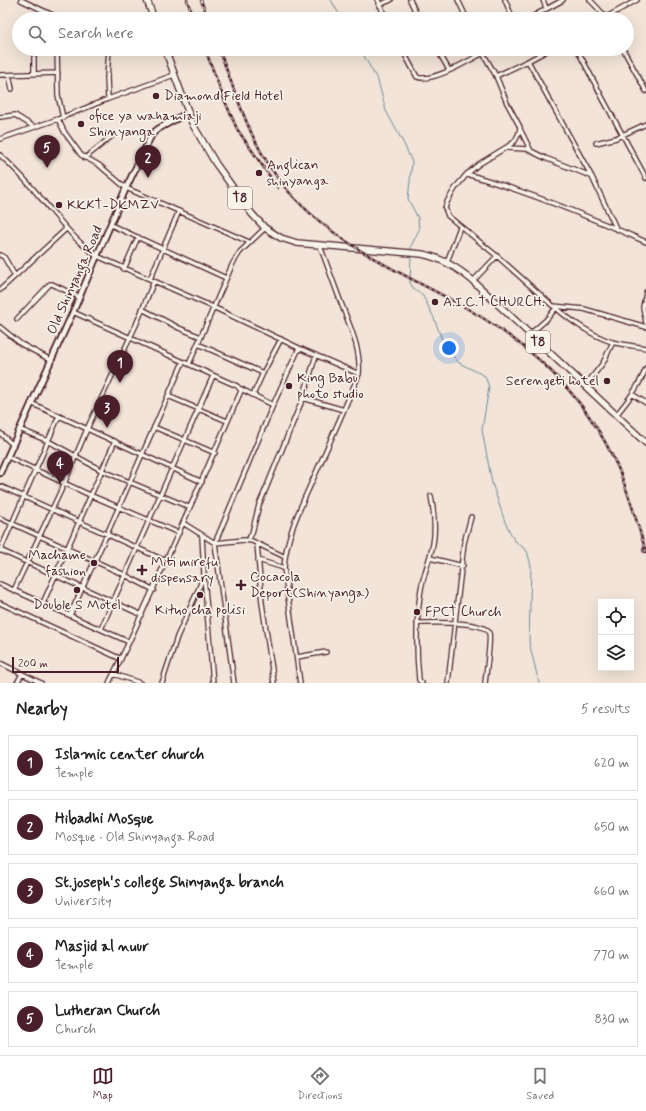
<!DOCTYPE html>
<html lang="en">
<head>
<meta charset="utf-8">
<style>
  :root { --surface:#fff; --page:#f2f2f2; --text:#222; --muted:#767676; --line:#e0e0e0; --accent:#4a1f2b }
  body { margin:0; font-family:Mynerve,sans-serif; background:var(--page); color:var(--text) }
  .controls { position:absolute; right:12px; bottom:12px; display:grid; overflow:hidden; border-radius:0px; box-shadow:0 4px 16px #0002 }
  .controls button { width:36px; height:36px; display:grid; place-items:center; padding:0; border:0; border-bottom:1px solid var(--line); background:var(--surface); color:var(--text); font:20px sans-serif }
  .scale { position:absolute; left:12px; bottom:10px; width:107px; box-sizing:border-box; padding-left:4px; border:2px solid #4a1f2b; border-top:0; font-size:11px; line-height:14px; white-space:nowrap; color:#4a1f2b; -webkit-text-stroke:3px #f7f3e8; paint-order:stroke }
  .you { position:absolute; left:449px; top:348px; width:14px; height:14px; margin:-10px; border:3px solid #fff; border-radius:50%; background:#1a73e8; box-shadow:0 0 0 6px #1a73e833 }
  .badge { display:grid; place-items:center; width:26px; height:26px; border-radius:50%; background:var(--accent); color:#fff; font-size:13px; font-weight:700 }
  .pin { position:absolute; translate:-50% -33px; filter:drop-shadow(0 1px 2px #0008) }
  .pin::after { content:''; position:absolute; top:21px; width:14px; height:12px; background:inherit; clip-path:polygon(0 0,100% 0,50% 100%) }
  .list { margin:0; padding:0; list-style:none }
  h2 { display:flex; justify-content:space-between; align-items:center; height:52px; margin:0; padding:0 16px; font-size:17px }
  h2 small { font-size:13px; font-weight:400; color:var(--muted) }
  .list li { display:grid; grid-template-columns:26px 1fr auto; gap:12px; align-items:center; box-sizing:border-box; height:56px; margin:0 8px 8px; padding:0 8px; border:1px solid var(--line); border-radius:0px }
  .list b { display:block; font-size:15px; white-space:nowrap }
  .list p { margin:0; font-size:13px; white-space:nowrap; color:var(--muted) }
  .list em { font-size:13px; font-style:normal; color:var(--muted) }
  .icon { flex:none; width:22px; height:22px; fill:none; stroke:currentColor; stroke-width:2; stroke-linecap:round; stroke-linejoin:round }
  .map { position:relative; flex:none; width:646px; height:683px; overflow:hidden }
  .search { position:absolute; background:var(--surface); box-shadow:0 4px 16px #0002; left:12px; right:12px; top:12px; height:44px; display:flex; align-items:center; gap:10px; box-sizing:border-box; padding:0 14px; border-radius:22px; color:var(--muted); font-size:15px }
  .sheet { height:372px; background:var(--surface) }
  nav { display:flex; justify-content:space-around; align-items:center; box-sizing:border-box; height:56px; border-top:1px solid var(--line); background:var(--surface); font-size:11px; color:var(--muted) }
  nav a { display:grid; justify-items:center; gap:2px }
  nav .on { color:var(--accent) }
  .map>svg:first-child { display:block }
  .lines { fill:none; stroke-linecap:round; stroke-linejoin:round }
  .stream { stroke:#6d8b97; stroke-width:1 }
  .minor-casing { stroke:#4a1f2b; stroke-width:6 }
  .major-casing { stroke:#4a1f2b; stroke-width:8 }
  .highway-casing { stroke:#4a1f2b; stroke-width:8 }
  .minor { stroke:#f7f3e8; stroke-width:3.5 }
  .major { stroke:#f7f3e8; stroke-width:4.5 }
  .highway { stroke:#f7f3e8; stroke-width:5.5 }
  .rail-casing { stroke:#4a1f2b; stroke-width:2.5 }
  .rail { stroke:#f7f3e8; stroke-width:1; stroke-dasharray:3; stroke-linecap:butt }
  .poi-dot { fill:#4a1f2b; stroke:#f7f3e8; stroke-width:1.5 }
  .labels { text-anchor:middle; dominant-baseline:central; stroke-width:3.5; stroke-linejoin:round; paint-order:stroke }
  .shield { fill:#f7f3e8; stroke:#7e5f64; stroke-width:1 }
  .shield-label { font-size:13px; font-weight:bold; fill:#4a1f2b }
  .poi-label { font-size:14px; fill:#4a1f2b; stroke:#f7f3e8; text-anchor:start }
  .street-label { font-size:14px; fill:#4a1f2b; stroke:#f7f3e8 }
</style>
</head>
<body>
<div class="map">
<svg width="646" height="683" viewBox="0 0 646 683">
  <rect width="100%" height="100%" fill="#f2e4d8"/>
  <filter id="ink" filterUnits="userSpaceOnUse"><feTurbulence type="fractalNoise" baseFrequency=".025" numOctaves="2"/><feDisplacementMap in="SourceGraphic" scale="8" xChannelSelector="R" yChannelSelector="G"/><feConvolveMatrix kernelMatrix="1 2 1 2 8 2 1 2 1" color-interpolation-filters="sRGB"/></filter>
  <g filter="url(#ink)">
    <g class="lines">
      <path class="stream" d="M331 0 342 19
        M360 49 378 81 386 111 404 144 412 162 408 199 418 218 419 230 411 246V251
        M411 255 410 283 414 289 423 296 434 318 444 345 459 363 485 376 489 387 482 430 492 483 505 522 514 540 527 551 531 566 529 642 539 683"/>
      <g class="minor-casing">
        <path id="minor" d="M21 0 61 19
          M378 0 386 19
          M410 0 419 19
          M458 0 467 19
          M505 0 513 19
          M543 0 546 8
          M590 0 607 18
          M379 5 391 0
          M528 19 563 0
          M603 19 637 0
          M57 49 58 95 63 118
          M402 49 417 77C432 83 468 61 483 53L481 49
          M437 49 449 70
          M550 49 528 61 592 177 616 228
          M577 49 602 97 646 178
          M623 49 646 91
          M483 53 496 76 507 103 520 127 519 133 515 141 510 145 479 164 467 174 456 187 447 202 445 208 448 216 497 256 553 306 584 309 646 327
          M34 57V74
          M0 75 58 73
          M9 75 12 89
          M496 76 528 61
          M108 99 107 78 109 49
          M0 117 15 115 34 127
          M58 119 65 133 81 155 99 165 126 188 249 242
          M520 129 531 151
          M0 139 58 119 108 99 174 75
          M596 143 616 138 646 124
          M507 148 527 149 545 158 591 176
          M0 155C17 170 31 186 45 203 61 222 76 242 97 256L213 307 299 348 359 374
          M85 158 112 136
          M467 174C528 192 588 216 646 242
          M111 225 226 278
          M0 255 4 257 15 276
          M447 262 460 227
          M124 269 138 237
          M150 279 179 211
          M473 281 497 256
          M0 290 66 229
          M646 292 643 307 646 323
          M554 306C569 320 593 336 612 342 623 345 635 346 646 348
          M142 309 179 328 201 337
          M73 312 237 386 240 389 241 391 183 523 129 642 109 683
          M17 319 50 284H52L79 297
          M0 327 21 344 51 360
          M530 334 546 320 556 308
          M198 344 263 373
          M189 364 233 263 240 252 265 228
          M585 386 603 363 613 342
          M241 389 273 405
          M632 394 646 403
          M253 395 263 373 281 339
          M168 396 227 421
          M303 398 344 410
          M31 403 202 482
          M616 415C628 401 640 385 646 368
          M154 427 215 453
          M19 429 48 441 101 470 189 507
          M0 433 13 445
          M8 457 90 495 179 533
          M0 486 166 561
          M0 518 125 575 154 590
          M183 523 215 543 244 540 252 541 285 557
          M248 540 252 533 259 505 265 491 303 398 316 355
          M257 544 262 603 274 683
          M0 550 142 615
          M645 550H646
          M0 551 59 416
          M430 558 463 566
          M258 560 284 568
          M204 576 213 683
          M0 584 129 642
          M14 590 64 484 87 429 136 325 154 281
          M0 603 121 659
          M43 603 115 441
          M70 615 107 534 183 362
          M417 623C430 623 484 620 489 633 491 641 486 673 485 683
          M101 629 213 376
          M297 657 326 652
          M0 663 41 683
          M114 674 140 683
          M17 683 22 674
          M162 683 177 637 199 588 204 574 202 536
          M234 683 215 543 273 405 299 348
          M300 683 284 568C286 535 302 504 315 475 330 442 345 408 359 374 361 350 351 329 343 308 335 287 328 267 320 246
          M422 683 419 680C416 650 416 619 421 589 424 573 430 559 433 544 436 528 434 512 431 496
          M448 683 464 543 471 517"/>
      </g>
      <g class="major-casing">
        <path id="major" d="M0 473 73 312 126 188 152 134 158 129 187 113"/>
      </g>
      <g class="highway-casing">
        <path id="highway" d="M147 0 154 19
          M165 49 193 125 216 164 252 214 265 228 281 238 297 243 422 254C442 258 458 268 473 281L646 443"/>
      </g>
      <use href="#minor" class="minor"/>
      <use href="#major" class="major"/>
      <use href="#highway" class="highway"/>
      <g class="rail-casing">
        <path id="rail" d="M187 0 194 19
          M201 0 208 19
          M205 49 224 99 237 129 278 188
          M219 49C238 99 252 150 288 191 331 240 390 268 448 298 524 338 584 390 619 470 630 497 638 525 646 552"/>
      </g>
      <use href="#rail" class="rail"/>
    </g>
  </g>
  <g class="poi-dot">
    <circle cx="156" cy="96" r="4"/>
    <circle cx="81" cy="124" r="4"/>
    <circle cx="259" cy="173" r="4"/>
    <circle cx="59" cy="205" r="4"/>
    <circle cx="435" cy="302" r="4"/>
    <circle cx="607" cy="381" r="4"/>
    <circle cx="289" cy="386" r="4"/>
    <circle cx="94" cy="563" r="4"/>
    <path d="M140 564h4v4h4v4h-4v4h-4v-4h-4v-4h4z"/>
    <path d="M239 579h4v4h4v4h-4v4h-4v-4h-4v-4h4z"/>
    <circle cx="77" cy="590" r="4"/>
    <circle cx="200" cy="595" r="4"/>
    <circle cx="417" cy="612" r="4"/>
  </g>
  <g class="labels">
    <g class="shield">
      <rect x="228" y="187" width="24" height="22" rx="3"/>
      <rect x="526" y="331" width="24" height="22" rx="3"/>
    </g>
    <g class="shield-label">
      <text x="240" y="198">T8</text>
      <text x="538" y="342">T8</text>
    </g>
    <g class="poi-label">
      <text x="164" y="96">Diamond Field Hotel</text>
      <text x="89" y="116">ofice ya wahamiaji<tspan x="89" dy="16">Shinyanga</tspan></text>
      <text x="267" y="165">Anglican<tspan x="267" dy="16">shinyanga</tspan></text>
      <text x="67" y="205">KKKT-DKMZV</text>
      <text x="443" y="302">A.I.C.T CHURCH.</text>
      <text x="297" y="378">King Babu<tspan x="297" dy="16">photo studio</tspan></text>
      <text x="599" y="381" text-anchor="end">Serengeti hotel</text>
      <text x="86" y="555" text-anchor="end">Machame<tspan x="86" dy="16">fashion</tspan></text>
      <text x="151" y="562">Miti mirefu<tspan x="151" dy="16">dispensary</tspan></text>
      <text x="250" y="577">Cocacola<tspan x="250" dy="16">Deport(Shinyanga)</tspan></text>
      <text x="77" y="605" text-anchor="middle">Double S Motel</text>
      <text x="200" y="610" text-anchor="middle">Kituo cha polisi</text>
      <text x="425" y="612">FPCT Church</text>
    </g>
    <g class="street-label">
      <text transform="translate(75 280) rotate(-66)">Old Shinyanga Road</text>
    </g>
  </g>
</svg>
<div class="controls">
<button><svg class="icon" aria-label="locate" viewBox="0 0 24 24"><circle cx="12" cy="12" r="6"/><path d="M12 2v4M12 18v4M2 12h4M18 12h4"/></svg></button>
<button><svg class="icon" aria-label="layers" viewBox="0 0 24 24"><path d="M12 4l9 5-9 5-9-5zM3 14l9 5 9-5"/></svg></button>
</div>
<div class="scale">200 m</div>
<div class="you"></div>
<div class="pin badge" style="left:120px;top:383px">1</div>
<div class="pin badge" style="left:148px;top:178px">2</div>
<div class="pin badge" style="left:107px;top:428px">3</div>
<div class="pin badge" style="left:60px;top:484px">4</div>
<div class="pin badge" style="left:47px;top:168px">5</div>
<div class="search"><svg class="icon" aria-label="search" viewBox="0 0 24 24"><circle cx="10" cy="10" r="6"/><path d="M15 15l6 6"/></svg>Search here</div>
</div>
<section class="sheet">
<h2>Nearby<small>5 results</small></h2>
<ul class="list">
<li><span class="badge">1</span><div><b>Islamic center church</b><p>Temple</p></div><em>620 m</em></li>
<li><span class="badge">2</span><div><b>Hibadhi Mosque</b><p>Mosque · Old Shinyanga Road</p></div><em>650 m</em></li>
<li><span class="badge">3</span><div><b>St.joseph's college Shinyanga branch</b><p>University</p></div><em>660 m</em></li>
<li><span class="badge">4</span><div><b>Masjid al nuur</b><p>Temple</p></div><em>770 m</em></li>
<li><span class="badge">5</span><div><b>Lutheran Church</b><p>Church</p></div><em>830 m</em></li>
</ul>
</section>
<nav>
<a class="on"><svg class="icon" aria-label="map" viewBox="0 0 24 24"><path d="M3 6l6-2 6 2 6-2v14l-6 2-6-2-6 2zM9 4v14M15 6v14"/></svg>Map</a>
<a><svg class="icon" aria-label="directions" viewBox="0 0 24 24"><path d="M12 3l9 9-9 9-9-9zM9 14v-3h6M13 9l2 2-2 2"/></svg>Directions</a>
<a><svg class="icon" aria-label="saved" viewBox="0 0 24 24"><path d="M7 4h10v16l-5-4-5 4z"/></svg>Saved</a>
</nav>
</body>
</html>
